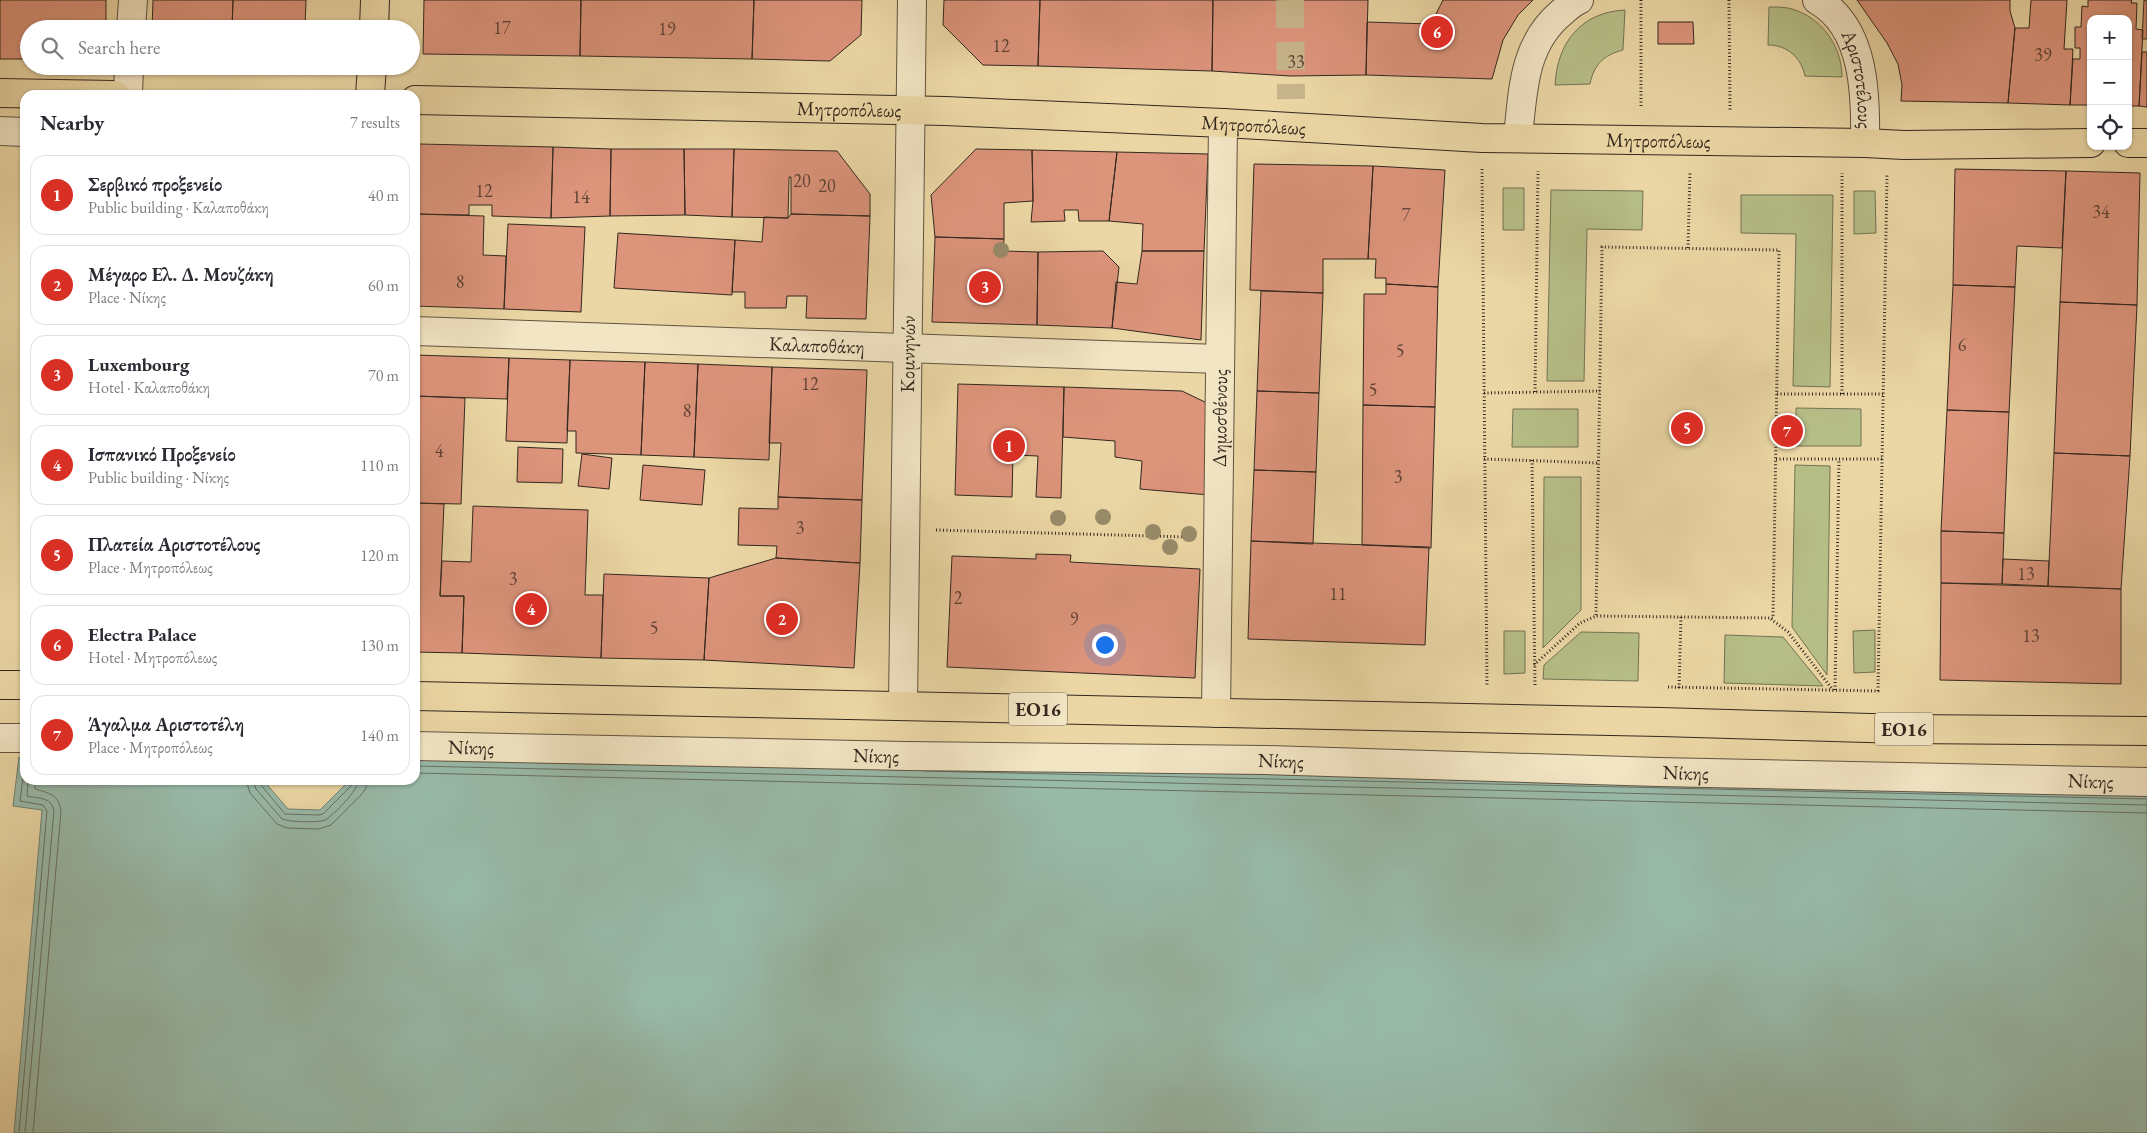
<!DOCTYPE html>
<html lang="en">
<head>
<meta charset="utf-8">
<style>
  :root { --surface:#fff; --page:#f2f2f3; --text:#2b2b33; --muted:#7c7c81; --line:#e1e1e2; --accent:#d93025 }
  body { margin:0; font-family:"EB Garamond",serif; background:var(--page); color:var(--text) }
  .controls { position:absolute; right:15px; top:15px; display:grid; overflow:hidden; border-radius:10px; box-shadow:0 1px 4px #0004 }
  .controls button { width:45px; height:45px; display:grid; place-items:center; padding:0; border:0; border-bottom:1px solid var(--line); background:var(--surface); color:var(--text); font:25px sans-serif }
  .you { position:absolute; left:1104px; top:644px; width:18px; height:18px; margin:-12px; border:4px solid #fff; border-radius:50%; background:#1a73e8; box-shadow:0 0 0 8px #1a73e833 }
  .badge { display:grid; place-items:center; width:32px; height:32px; border-radius:50%; background:var(--accent); color:#fff; font-size:16px; font-weight:700 }
  .pin { position:absolute; translate:-50% -50%; border:2px solid #fff; box-shadow:0 1px 5px #0006 }
  .list { margin:0; padding:0; list-style:none }
  h2 { display:flex; justify-content:space-between; align-items:center; height:65px; margin:0; padding:0 20px; font-size:21px }
  h2 small { font-size:16px; font-weight:400; color:var(--muted) }
  .list li { display:grid; grid-template-columns:32px 1fr auto; gap:15px; align-items:center; box-sizing:border-box; height:80px; margin:0 10px 10px; padding:0 10px; border:1px solid var(--line); border-radius:15px }
  .list b { display:block; font-size:19px; white-space:nowrap }
  .list p { margin:0; font-size:16px; white-space:nowrap; color:var(--muted) }
  .list em { font-size:16px; font-style:normal; color:var(--muted) }
  .icon { flex:none; width:28px; height:28px; fill:none; stroke:currentColor; stroke-width:2; stroke-linecap:round; stroke-linejoin:round }
  .map { position:relative; flex:none; width:2147px; height:1133px; overflow:hidden }
  .search { position:absolute; background:var(--surface); box-shadow:0 1px 4px #0004; left:20px; top:20px; width:400px; height:55px; display:flex; align-items:center; gap:12px; box-sizing:border-box; padding:0 18px; border-radius:28px; color:var(--muted); font-size:19px }
  .panel { position:absolute; background:var(--surface); box-shadow:0 1px 4px #0004; left:20px; top:90px; width:400px; height:695px; border-radius:15px }
  .map>svg:first-child { display:block }
  .green { fill:#b6be87; stroke:#747252 }
  .water { fill:#98b9a8; stroke:#707f71 }
  .lines { fill:none; stroke-linecap:round; stroke-linejoin:round }
  .shore { stroke:#667063; stroke-width:1 }
  .building { fill:#dc947b; stroke:#33271e }
  .minor-tunnel { stroke:#c6b48a; stroke-width:28; stroke-dasharray:28 14; stroke-linecap:butt }
  .minor-casing { stroke:#615340; stroke-width:30 }
  .major-casing { stroke:#33271e; stroke-width:30 }
  .path { stroke:#33271e; stroke-width:3; stroke-dasharray:1 2.5; stroke-linecap:butt }
  .minor { stroke:#f2e5c4; stroke-width:28 }
  .major { stroke:#ebd7a5; stroke-width:28 }
  .tree { fill:#988b69 }
  .labels { text-anchor:middle; dominant-baseline:central; stroke-width:4.5; stroke-linejoin:round; paint-order:stroke }
  .number-label { font-size:18px; fill:#5d4235 }
  .shield { fill:#f2e5c4; stroke:#6c6050; stroke-width:1 }
  .shield-label { font-size:19px; font-weight:bold; fill:#33271e }
  .street-label { font-size:20px; fill:#33271e; stroke:#f2e5c4 }
</style>
</head>
<body>
<div class="map">
<svg width="2147" height="1133" viewBox="0 0 2147 1133">
  <rect width="100%" height="100%" fill="#ebd7a5"/>
  <filter id="stains"><feTurbulence type="fractalNoise" baseFrequency=".004" numOctaves="4"/><feColorMatrix values="0 0 0 0 .2 0 0 0 0 .09 0 0 0 0 .02 0 0 0 .5 -.17"/></filter>
  <radialGradient id="worn" r=".72"><stop offset=".6" stop-color="#630" stop-opacity="0"/><stop offset="1" stop-color="#630" stop-opacity=".3"/></radialGradient>
  <path class="green" d="M1769 7C1775 7 1782 7 1788 8 1820 15 1842 45 1842 77L1805 76C1801 57 1787 45 1768 45Z
    M1625 10 1623 50C1604 55 1594 64 1590 84L1555 85C1557 43 1581 12 1625 10Z
    M1503 188H1524V230H1503Z
    M1551 190 1643 191 1642 230 1587 229 1584 381H1547Z
    M1854 191H1875L1876 233 1854 234Z
    M1741 195H1833L1830 387 1793 386 1796 234 1741 233Z
    M1796 408 1861 409V446H1796Z
    M1513 409H1578V447H1512Z
    M1795 465 1830 466 1827 675 1792 627Z
    M1544 477H1581V610L1543 648Z
    M1875 630V672L1854 673 1853 631Z
    M1504 631H1525V673L1504 674Z
    M1581 632 1639 633 1638 681 1543 679 1544 665Z
    M1725 635 1783 637 1823 686 1724 683Z"/>
  <path class="water" d="M415 755 2147 794V1133H14L42 810 13 806 19 757 25 758V780H263L288 809 320 810 350 780H415Z"/>
  <g class="lines">
    <path class="shore" d="M415 766 2147 805
      M923 771 2147 799
      M415 773 2147 813
      M246 780 250 793 277 824 287 828 319 829 331 825 361 795 366 788 367 780
      M253 780 256 789 282 819C289 822 318 823 325 820 333 816 359 789 359 780
      M260 780 261 785 285 814 319 815 323 814 351 786 353 780
      M19 1133 47 811 43 805 20 801 25 762
      M25 1133 54 811C51 796 38 799 27 796L28 780
      M33 1133 61 811C59 794 48 793 35 789V780"/>
  </g>
  <path class="building" d="M0 0H106V29H29V59H0Z
    M153 0H233L232 29H152Z
    M233 0H306L305 29H232Z
    M424 0H581L580 56 423 54Z
    M581 0H754L752 59 580 56Z
    M754 0H862L861 35 830 61 752 59Z
    M944 0H1040L1038 66 983 65 943 25Z
    M1040 0H1213L1212 71 1038 66Z
    M1213 0H1368L1366 75 1290 76 1212 71Z
    M1443 0H1533L1518 15 1503 40 1492 79 1366 75 1367 22 1431 24Z
    M1857 0H2010V11L2015 28 2008 103 1901 101 1902 85 1898 64 1887 43Z
    M2031 0H2067L2064 49H2073L2070 105 2008 103 2015 28H2029Z
    M2088 0H2132L2131 3H2137L2136 29 2143 30 2139 106H2128V19H2091V105H2070L2073 59H2080V48H2075V27H2081L2082 6 2088 7Z
    M2144 0 2147 1V39H2142Z
    M1658 22H1693L1694 44H1658Z
    M2142 52H2147V107L2139 106Z
    M419 144 553 147 551 218 492 216V205H469V215L416 214Z
    M553 147 611 149 610 216 551 218Z
    M611 149H684L685 215 610 216Z
    M684 149H734L732 217 685 215Z
    M734 149 837 151 870 194V216L791 214V177H789L788 218 732 217Z
    M976 149 1032 150 1033 201 1004 203V239L935 237 931 195Z
    M1032 150 1117 152 1109 221H1079L1078 210H1064L1065 221 1031 222 1033 201Z
    M1117 152 1208 154 1204 251H1142L1143 224 1109 221Z
    M1254 164 1373 166 1368 259H1323V293L1250 290Z
    M1373 166 1445 170 1438 287 1386 284V278H1375L1376 259H1368Z
    M1955 169 2066 171 2062 248 2017 246 2015 287 1953 285Z
    M2066 171 2140 173 2137 305 2060 302Z
    M416 214 484 216 483 255 506 256 504 309 415 306Z
    M791 214 870 216 866 319 806 318 807 296H787L786 308H745V292H732L735 240 762 242 764 217 788 218Z
    M508 224 585 227 581 312 504 309Z
    M618 233 735 240 732 295 614 288Z
    M935 237 1004 239 1003 251 1038 252 1037 325 932 322Z
    M1103 251 1119 267 1112 328 1037 325 1038 252Z
    M1142 251H1204L1201 340 1112 328 1116 282 1137 284Z
    M1386 284 1438 287 1435 407 1363 405 1364 294H1386Z
    M1953 285 2015 287 2009 412 1947 410Z
    M1261 291 1323 293 1319 393 1257 391Z
    M2060 302 2137 305 2130 456 2054 453Z
    M415 355 509 358 507 399 415 396Z
    M509 358 570 360 567 443 506 441Z
    M570 360 645 362 641 455 576 453V431H567Z
    M645 362 698 364 694 457 641 455Z
    M698 364 772 367 769 460 694 457Z
    M772 367 867 370 862 500 778 497 781 443H769Z
    M958 384 1064 387 1061 498 1036 497 1038 456 1013 455 1012 497 955 495Z
    M1064 387 1182 391 1207 403 1209 495 1140 489 1142 461 1115 457V441L1063 437Z
    M1257 391 1319 393 1316 472 1254 470Z
    M415 396 465 398 461 504 415 503Z
    M1363 405 1435 407 1431 548 1362 545Z
    M1947 410 2009 412 2004 533 1941 531Z
    M518 447 563 449 562 483 517 482Z
    M2054 453 2130 456 2121 589 2048 586Z
    M582 454 612 458 609 489 578 486Z
    M643 465 705 470 702 505 640 500Z
    M1254 470 1316 472 1313 544 1251 541Z
    M778 497 862 500 860 563 776 558 777 546 738 545 739 508 778 509Z
    M415 503 444 504 440 596H464L462 653 415 652Z
    M473 506 588 510 585 595H603L601 658 462 653 464 596H440L442 561 471 562Z
    M1941 531 2004 533 2002 584 1941 583Z
    M1251 541 1429 547 1425 645 1248 639Z
    M1036 554 1071 555 1070 562 1200 569 1195 678 947 667 952 556 1036 559Z
    M776 558 860 563 854 668 704 660 709 578Z
    M2003 559 2049 561 2048 586 2002 584Z
    M604 574 709 578 704 660 601 658Z
    M1941 583 2121 589V684L1940 680Z"/>
  <g class="lines">
    <path class="minor-tunnel" d="M1290 0 1291 99"/>
    <g class="minor-casing">
      <g id="minor">
        <path id="s1" d="M1817 0C1865 27 1866 95 1865 143"/>
        <path d="M131 29 133 0"/>
        <path d="M128 95 129 66"/>
        <path d="M0 131 25 132"/>
        <path d="M1518 137C1523 91 1523 45 1561 13 1567 8 1572 3 1579 0"/>
        <path id="s2" d="M415 331 1219 359"/>
        <path id="s3" d="M903 706 912 0"/>
        <path id="s4" d="M1216 713 1223 123"/>
        <path d="M0 738H25"/>
        <path id="s5" d="M415 746 906 756 1266 760 1659 772 2147 782"/>
      </g>
    </g>
    <g class="major-casing">
      <g id="major">
        <path d="M374 29 375 0"/>
        <path d="M0 93 115 95"/>
        <path d="M370 95 372 66"/>
        <path id="s6" d="M415 100 945 111 1223 123 1482 138 1865 143 1904 145 2091 143"/>
        <path d="M2128 143H2147"/>
        <path d="M0 685H25"/>
        <path d="M415 696 1661 722 1904 729 2147 731"/>
      </g>
    </g>
    <path class="path" d="M1641 0V108
      M1729 0 1730 110
      M1482 169 1487 685
      M1688 248 1690 171
      M1535 392 1538 171
      M1484 393 1600 391
      M1777 394H1883
      M1842 394V173
      M1484 459 1599 463
      M1776 459H1882
      M1532 460 1535 685
      M936 530 1188 537
      M1771 619 1788 632 1833 690
      M1534 665 1580 623 1596 616 1773 618 1779 250 1602 247 1596 616
      M1668 687 1878 691 1887 175
      M1679 688 1681 617
      M1835 690 1839 460"/>
    <use href="#minor" class="minor"/>
    <use href="#major" class="major"/>
  </g>
  <g class="tree">
    <circle cx="1001" cy="250" r="8"/>
    <circle cx="1103" cy="517" r="8"/>
    <circle cx="1058" cy="518" r="8"/>
    <circle cx="1153" cy="532" r="8"/>
    <circle cx="1189" cy="534" r="8"/>
    <circle cx="1170" cy="547" r="8"/>
  </g>
  <g class="labels">
    <g class="number-label">
      <text x="502" y="27">17</text>
      <text x="667" y="28">19</text>
      <text x="1001" y="45">12</text>
      <text x="2043" y="54">39</text>
      <text x="1296" y="61">33</text>
      <text x="802" y="180">20</text>
      <text x="827" y="185">20</text>
      <text x="484" y="190">12</text>
      <text x="581" y="196">14</text>
      <text x="2101" y="211">34</text>
      <text x="1406" y="214">7</text>
      <text x="460" y="281">8</text>
      <text x="1962" y="344">6</text>
      <text x="1400" y="350">5</text>
      <text x="810" y="383">12</text>
      <text x="1373" y="389">5</text>
      <text x="687" y="410">8</text>
      <text x="439" y="450">4</text>
      <text x="1398" y="476">3</text>
      <text x="800" y="527">3</text>
      <text x="2026" y="573">13</text>
      <text x="513" y="578">3</text>
      <text x="1338" y="593">11</text>
      <text x="958" y="597">2</text>
      <text x="1074" y="618">9</text>
      <text x="654" y="627">5</text>
      <text x="2031" y="635">13</text>
    </g>
    <g class="shield">
      <rect x="1009" y="692.5" width="58" height="33" rx="4"/>
      <rect x="1875" y="712.5" width="58" height="33" rx="4"/>
    </g>
    <g class="shield-label">
      <text x="1038" y="709">ΕΟ16</text>
      <text x="1904" y="729">ΕΟ16</text>
    </g>
    <g class="street-label">
      <text stroke="none"><textPath href="#s1" startOffset="94">Αριστοτέλους</textPath></text>
      <text stroke="none"><textPath href="#s6" startOffset="434">Μητροπόλεως</textPath></text>
      <text stroke="none"><textPath href="#s6" startOffset="839">Μητροπόλεως</textPath></text>
      <text stroke="none"><textPath href="#s6" startOffset="1244">Μητροπόλεως</textPath></text>
      <text stroke="none"><textPath href="#s2" startOffset="402">Καλαποθάκη</textPath></text>
      <text stroke="none"><textPath href="#s3" startOffset="352">Κομνηνών</textPath></text>
      <text stroke="none"><textPath href="#s4" startOffset="295">Δημοσθένους</textPath></text>
      <text stroke="none"><textPath href="#s5" startOffset="56">Νίκης</textPath></text>
      <text stroke="none"><textPath href="#s5" startOffset="461">Νίκης</textPath></text>
      <text stroke="none"><textPath href="#s5" startOffset="866">Νίκης</textPath></text>
      <text stroke="none"><textPath href="#s5" startOffset="1271">Νίκης</textPath></text>
      <text stroke="none"><textPath href="#s5" startOffset="1676">Νίκης</textPath></text>
    </g>
  </g>
  <rect width="100%" height="100%" filter="url(#stains)"/>
  <rect width="100%" height="100%" fill="url(#worn)"/>
</svg>
<div class="controls">
<button>+</button>
<button>−</button>
<button><svg class="icon" aria-label="locate" viewBox="0 0 24 24"><circle cx="12" cy="12" r="6"/><path d="M12 2v4M12 18v4M2 12h4M18 12h4"/></svg></button>
</div>
<div class="you"></div>
<div class="pin badge" style="left:1009px;top:446px">1</div>
<div class="pin badge" style="left:782px;top:619px">2</div>
<div class="pin badge" style="left:985px;top:287px">3</div>
<div class="pin badge" style="left:531px;top:609px">4</div>
<div class="pin badge" style="left:1687px;top:428px">5</div>
<div class="pin badge" style="left:1437px;top:32px">6</div>
<div class="pin badge" style="left:1787px;top:431px">7</div>
<div class="search"><svg class="icon" aria-label="search" viewBox="0 0 24 24"><circle cx="10" cy="10" r="6"/><path d="M15 15l6 6"/></svg>Search here</div>
<section class="panel">
<h2>Nearby<small>7 results</small></h2>
<ul class="list">
<li><span class="badge">1</span><div><b>Σερβικό προξενείο</b><p>Public building · Καλαποθάκη</p></div><em>40 m</em></li>
<li><span class="badge">2</span><div><b>Μέγαρο Ελ. Δ. Μουζάκη</b><p>Place · Νίκης</p></div><em>60 m</em></li>
<li><span class="badge">3</span><div><b>Luxembourg</b><p>Hotel · Καλαποθάκη</p></div><em>70 m</em></li>
<li><span class="badge">4</span><div><b>Ισπανικό Προξενείο</b><p>Public building · Νίκης</p></div><em>110 m</em></li>
<li><span class="badge">5</span><div><b>Πλατεία Αριστοτέλους</b><p>Place · Μητροπόλεως</p></div><em>120 m</em></li>
<li><span class="badge">6</span><div><b>Electra Palace</b><p>Hotel · Μητροπόλεως</p></div><em>130 m</em></li>
<li><span class="badge">7</span><div><b>Άγαλμα Αριστοτέλη</b><p>Place · Μητροπόλεως</p></div><em>140 m</em></li>
</ul>
</section>
</div>
</body>
</html>
